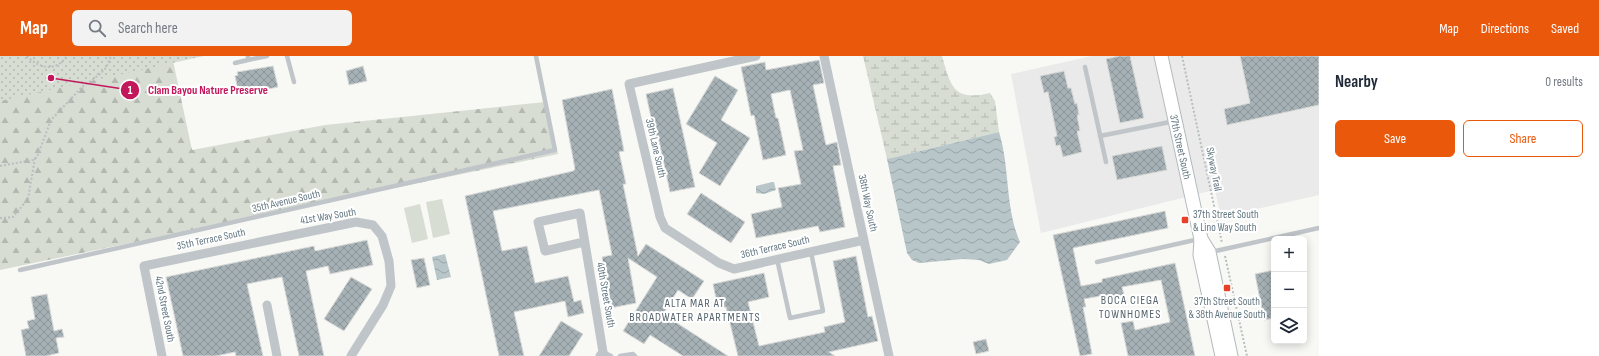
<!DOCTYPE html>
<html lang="en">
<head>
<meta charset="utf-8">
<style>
  :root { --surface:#fff; --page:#f2f2f3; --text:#1f2937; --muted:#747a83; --line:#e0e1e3; --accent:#ea580c }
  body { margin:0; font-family:"Sofia Sans Condensed",sans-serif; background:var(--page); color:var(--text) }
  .controls { position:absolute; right:12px; bottom:12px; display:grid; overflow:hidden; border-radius:6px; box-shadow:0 2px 10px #0003 }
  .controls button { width:36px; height:36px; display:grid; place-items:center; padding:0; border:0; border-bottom:1px solid var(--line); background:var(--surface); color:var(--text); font:20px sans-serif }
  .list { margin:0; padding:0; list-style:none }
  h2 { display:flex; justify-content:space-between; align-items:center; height:52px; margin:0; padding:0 16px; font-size:17px }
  h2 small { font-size:13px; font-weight:400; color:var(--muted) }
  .actions { display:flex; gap:8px; padding:12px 16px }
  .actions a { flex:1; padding:9px 0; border:1px solid var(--accent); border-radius:6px; text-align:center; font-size:14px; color:var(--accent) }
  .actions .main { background:var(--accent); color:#fff }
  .icon { flex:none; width:22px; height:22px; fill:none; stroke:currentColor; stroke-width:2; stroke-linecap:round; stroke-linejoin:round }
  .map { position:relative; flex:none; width:1319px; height:300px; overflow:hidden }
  header { display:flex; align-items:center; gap:24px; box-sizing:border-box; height:56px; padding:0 20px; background:var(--accent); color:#fff }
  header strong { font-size:19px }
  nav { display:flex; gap:22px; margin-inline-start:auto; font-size:14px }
  .search { width:280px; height:36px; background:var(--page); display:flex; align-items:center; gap:10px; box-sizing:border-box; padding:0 14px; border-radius:6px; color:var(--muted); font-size:15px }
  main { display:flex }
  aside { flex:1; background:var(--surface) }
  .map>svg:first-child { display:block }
  .built { fill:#e9eae9 }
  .forest { fill:url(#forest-firs) }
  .wetland { fill:url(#wetland-marsh) }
  .park { fill:url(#park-dots) }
  .garden { fill:#d8ddd4 }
  .water { fill:url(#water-waves) }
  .building { fill:url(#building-cross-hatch); stroke:#dadad8 }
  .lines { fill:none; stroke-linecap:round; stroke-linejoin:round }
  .secondary-casing { stroke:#b1b9bd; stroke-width:15 }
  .path { stroke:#b9bec0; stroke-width:2; stroke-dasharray:2 2; stroke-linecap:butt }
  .lane { stroke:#bfc5c8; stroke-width:4.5 }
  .street { stroke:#bfc5c8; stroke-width:9 }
  .secondary { stroke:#fff; stroke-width:13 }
  .poi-dot { fill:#e54229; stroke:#fff; stroke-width:1.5 }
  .labels { text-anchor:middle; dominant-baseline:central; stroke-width:4; stroke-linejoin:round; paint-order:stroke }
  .street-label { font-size:11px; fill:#637781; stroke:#fff }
  .poi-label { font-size:11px; fill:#637781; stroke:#fff; text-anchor:start }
  .neighbourhood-label { font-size:12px; letter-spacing:1px; fill:#55646c; stroke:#fff }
  .leader { fill:none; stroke:#c2185b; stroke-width:1.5 }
  .callout-dot { fill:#c2185b; stroke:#fff; stroke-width:1.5 }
  .mark-label { font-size:12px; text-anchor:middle; font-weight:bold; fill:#fff }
  .callout-label { font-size:12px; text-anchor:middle; font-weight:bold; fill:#c2185b; stroke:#fff; stroke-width:4; stroke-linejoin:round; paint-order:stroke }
</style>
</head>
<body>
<header>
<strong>Map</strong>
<div class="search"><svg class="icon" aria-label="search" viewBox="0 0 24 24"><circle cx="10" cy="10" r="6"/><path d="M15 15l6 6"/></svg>Search here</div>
<nav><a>Map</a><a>Directions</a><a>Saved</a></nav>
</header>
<main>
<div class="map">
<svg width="1319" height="300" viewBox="0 0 1319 300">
  <defs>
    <pattern id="forest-firs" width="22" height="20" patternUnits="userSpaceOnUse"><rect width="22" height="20" fill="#d8ddd4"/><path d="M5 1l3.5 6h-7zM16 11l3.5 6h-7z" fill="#b3b8b1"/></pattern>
    <pattern id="wetland-marsh" width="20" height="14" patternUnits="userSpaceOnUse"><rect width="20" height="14" fill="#d8ddd4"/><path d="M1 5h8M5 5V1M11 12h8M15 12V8" fill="none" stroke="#b3b8b1"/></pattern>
    <pattern id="park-dots" width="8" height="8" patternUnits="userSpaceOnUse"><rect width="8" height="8" fill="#d8ddd4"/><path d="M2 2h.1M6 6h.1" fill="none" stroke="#b3b8b1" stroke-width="1.8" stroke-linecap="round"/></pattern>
    <pattern id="water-waves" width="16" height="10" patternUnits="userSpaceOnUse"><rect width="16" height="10" fill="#b8c6c9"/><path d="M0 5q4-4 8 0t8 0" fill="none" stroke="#99a6a9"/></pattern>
    <pattern id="building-cross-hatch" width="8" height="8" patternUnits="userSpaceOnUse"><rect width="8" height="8" fill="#a6b1b5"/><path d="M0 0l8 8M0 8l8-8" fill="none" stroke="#8b9599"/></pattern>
  </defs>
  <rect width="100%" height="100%" fill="#f8f8f5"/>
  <path class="built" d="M1092 0H1156L1186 141 1041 177 1011 18Z
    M1166 0H1319V139L1221 161 1215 134 1197 138Z"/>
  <path class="forest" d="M172 0 192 94 325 69 545 46 558 98 0 214V43Z"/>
  <path class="wetland" d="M863 0H942C951 30 953 46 990 37L995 45 999 76 887 103Z"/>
  <path class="park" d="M0 0H204L0 45Z"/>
  <path class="garden" d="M442 143 450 178 433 182 426 146Z
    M420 148 428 183 412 187 404 152Z"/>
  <path class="water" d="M999 76C1010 111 1005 152 1020 186L1007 204 989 208 979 204 963 203 919 207 912 204 907 197 887 103Z
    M772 126H774L776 134 764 138 756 137V130Z
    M445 198 451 221 437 224 432 201Z"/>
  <path class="building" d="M1119 0H1130L1144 62 1120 67 1106 3Z
    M1240 0H1319V49L1227 69 1224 53 1250 47Z
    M819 4 824 27 813 29 826 89 837 86 841 109 833 110 845 171 820 176 818 170 756 182 751 158 782 151 778 132 801 128 794 95 803 94 790 34 771 38 776 62H778L786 99 763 104 754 59 751 60 741 11 765 6 766 14Z
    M273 10 278 31 239 39 235 20 238 19 237 16Z
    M363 10 367 25 349 29 346 15Z
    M1064 15 1068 32H1071L1075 48 1077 47 1079 59H1077L1080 75H1077L1082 96 1063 101 1060 89 1056 90 1054 81 1057 80 1051 51 1048 36 1044 37 1040 20Z
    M715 20 738 34 721 64 750 82 720 130 699 117 717 87 686 68Z
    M673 32 695 131 670 136 658 80 655 81 646 38Z
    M612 33 624 95 619 96 626 128H623L638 200 646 188 704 225 692 243 678 234 663 258 728 300H683L650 279 644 288 623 275 657 221 628 202 636 247 611 252 602 201 612 199 599 134 493 155 502 195 527 190 535 227 568 220 574 246 581 244 584 257 568 261 565 245 514 256 524 300H499L465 140 573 115 575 113 562 44Z
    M1162 90 1167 114 1117 124 1112 100Z
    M701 137 745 166 731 187 687 158Z
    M1165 155 1168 172 1073 192 1081 230 1102 226V223L1175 207 1195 300H1128L1121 267 1133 265 1135 274 1170 266 1161 224 1122 231 1124 239 1106 242V239L1084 243 1086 251H1083L1092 298 1080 300 1053 179Z
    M367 184 373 209 330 218 328 210 306 215 324 300H299L282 221 247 228 263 300H236L235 296 216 300H183L166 221 314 190 315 195Z
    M856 200 868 261 872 260 878 285 829 296 835 300H738L726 251 718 252 713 228 764 217 769 241 748 246 759 290 825 276 824 271 845 266 833 205Z
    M424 202 430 229 417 232 411 204Z
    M1274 214V262L1264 264 1255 218Z
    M351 221 372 233 344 275 324 263Z
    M47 238 54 275 62 273 64 281 56 282 59 297 46 300H26L21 274 29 272 27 265 35 263 31 241Z
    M561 265 583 278 569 300H539Z
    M986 283 989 295 976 298 973 286Z"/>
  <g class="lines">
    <g class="secondary-casing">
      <g id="secondary">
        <path id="s1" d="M1161 0 1201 183 1200 199 1222 300"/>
        <path d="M1201 183 1209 196 1231 300"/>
      </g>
    </g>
    <path class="path" d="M27 0C39 13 56 16 67 0
      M1182 0 1222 187
      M0 110 33 104 37 101 51 64 82 31 100 18 106 12 111 0
      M0 162 13 161 28 143 35 102
      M1225 200 1247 300"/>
    <path class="lane" d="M287 0 294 26
      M248 4 267 0
      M235 7 248 4V0
      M1085 11 1106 106
      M1100 80 1175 65
      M1211 196 1319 172
      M777 203 790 262 823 255 811 196
      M1097 206 1199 183
      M20 214 555 94 536 0
      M603 296 611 300
      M620 300 633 298 635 300"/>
    <path class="street" d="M756 0 629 28 660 161 665 172 719 207 734 213 864 184
      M824 0 889 300
      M584 186 545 195 538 166 580 157 603 296 600 300
      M267 249 277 300
      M162 300 144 210 356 166 373 169 382 180 389 205 391 230 383 249 351 300"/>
    <use href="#secondary" class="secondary"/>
  </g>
  <g class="poi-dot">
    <rect x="1181" y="160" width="8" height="8" rx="2"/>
    <rect x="1223" y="228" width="8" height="8" rx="2"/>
  </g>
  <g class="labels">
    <g class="street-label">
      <text stroke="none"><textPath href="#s1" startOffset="93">37th Street South</textPath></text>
      <text transform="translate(656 92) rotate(77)">39th Lane South</text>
      <text transform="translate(1214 113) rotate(79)">Skyway Trail</text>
      <text transform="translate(286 145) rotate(-13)">35th Avenue South</text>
      <text transform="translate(868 147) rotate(78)">38th Way South</text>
      <text transform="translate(328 160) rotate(-9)">41st Way South</text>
      <text transform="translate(211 183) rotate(-12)">35th Terrace South</text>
      <text transform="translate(775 191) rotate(-13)">36th Terrace South</text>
      <text transform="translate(606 239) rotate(80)">40th Street South</text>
      <text transform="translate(165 253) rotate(79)">42nd Street South</text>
    </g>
    <g class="poi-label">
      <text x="1193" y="158">37th Street South<tspan x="1193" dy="13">&amp; Lino Way South</tspan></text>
      <text x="1227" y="245" text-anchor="middle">37th Street South<tspan x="1227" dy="13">&amp; 38th Avenue South</tspan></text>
    </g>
    <g class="neighbourhood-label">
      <text x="1130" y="244">BOCA CIEGA<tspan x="1130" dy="14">TOWNHOMES</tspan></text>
      <text x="695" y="247">ALTA MAR AT<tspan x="695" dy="14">BROADWATER APARTMENTS</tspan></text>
    </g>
  </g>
  <path class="leader" d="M51 22L130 34"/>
  <g class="callout-dot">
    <circle cx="51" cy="22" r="4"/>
    <circle cx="130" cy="34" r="10"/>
  </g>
  <g class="mark-label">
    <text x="130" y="38">1</text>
  </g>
  <g class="callout-label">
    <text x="208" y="38">Clam Bayou Nature Preserve</text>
  </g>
</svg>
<div class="controls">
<button>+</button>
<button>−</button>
<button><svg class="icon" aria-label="layers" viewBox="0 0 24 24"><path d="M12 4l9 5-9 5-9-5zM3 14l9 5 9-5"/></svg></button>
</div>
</div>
<aside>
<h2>Nearby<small>0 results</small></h2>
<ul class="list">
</ul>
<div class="actions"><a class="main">Save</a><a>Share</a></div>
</aside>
</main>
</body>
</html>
